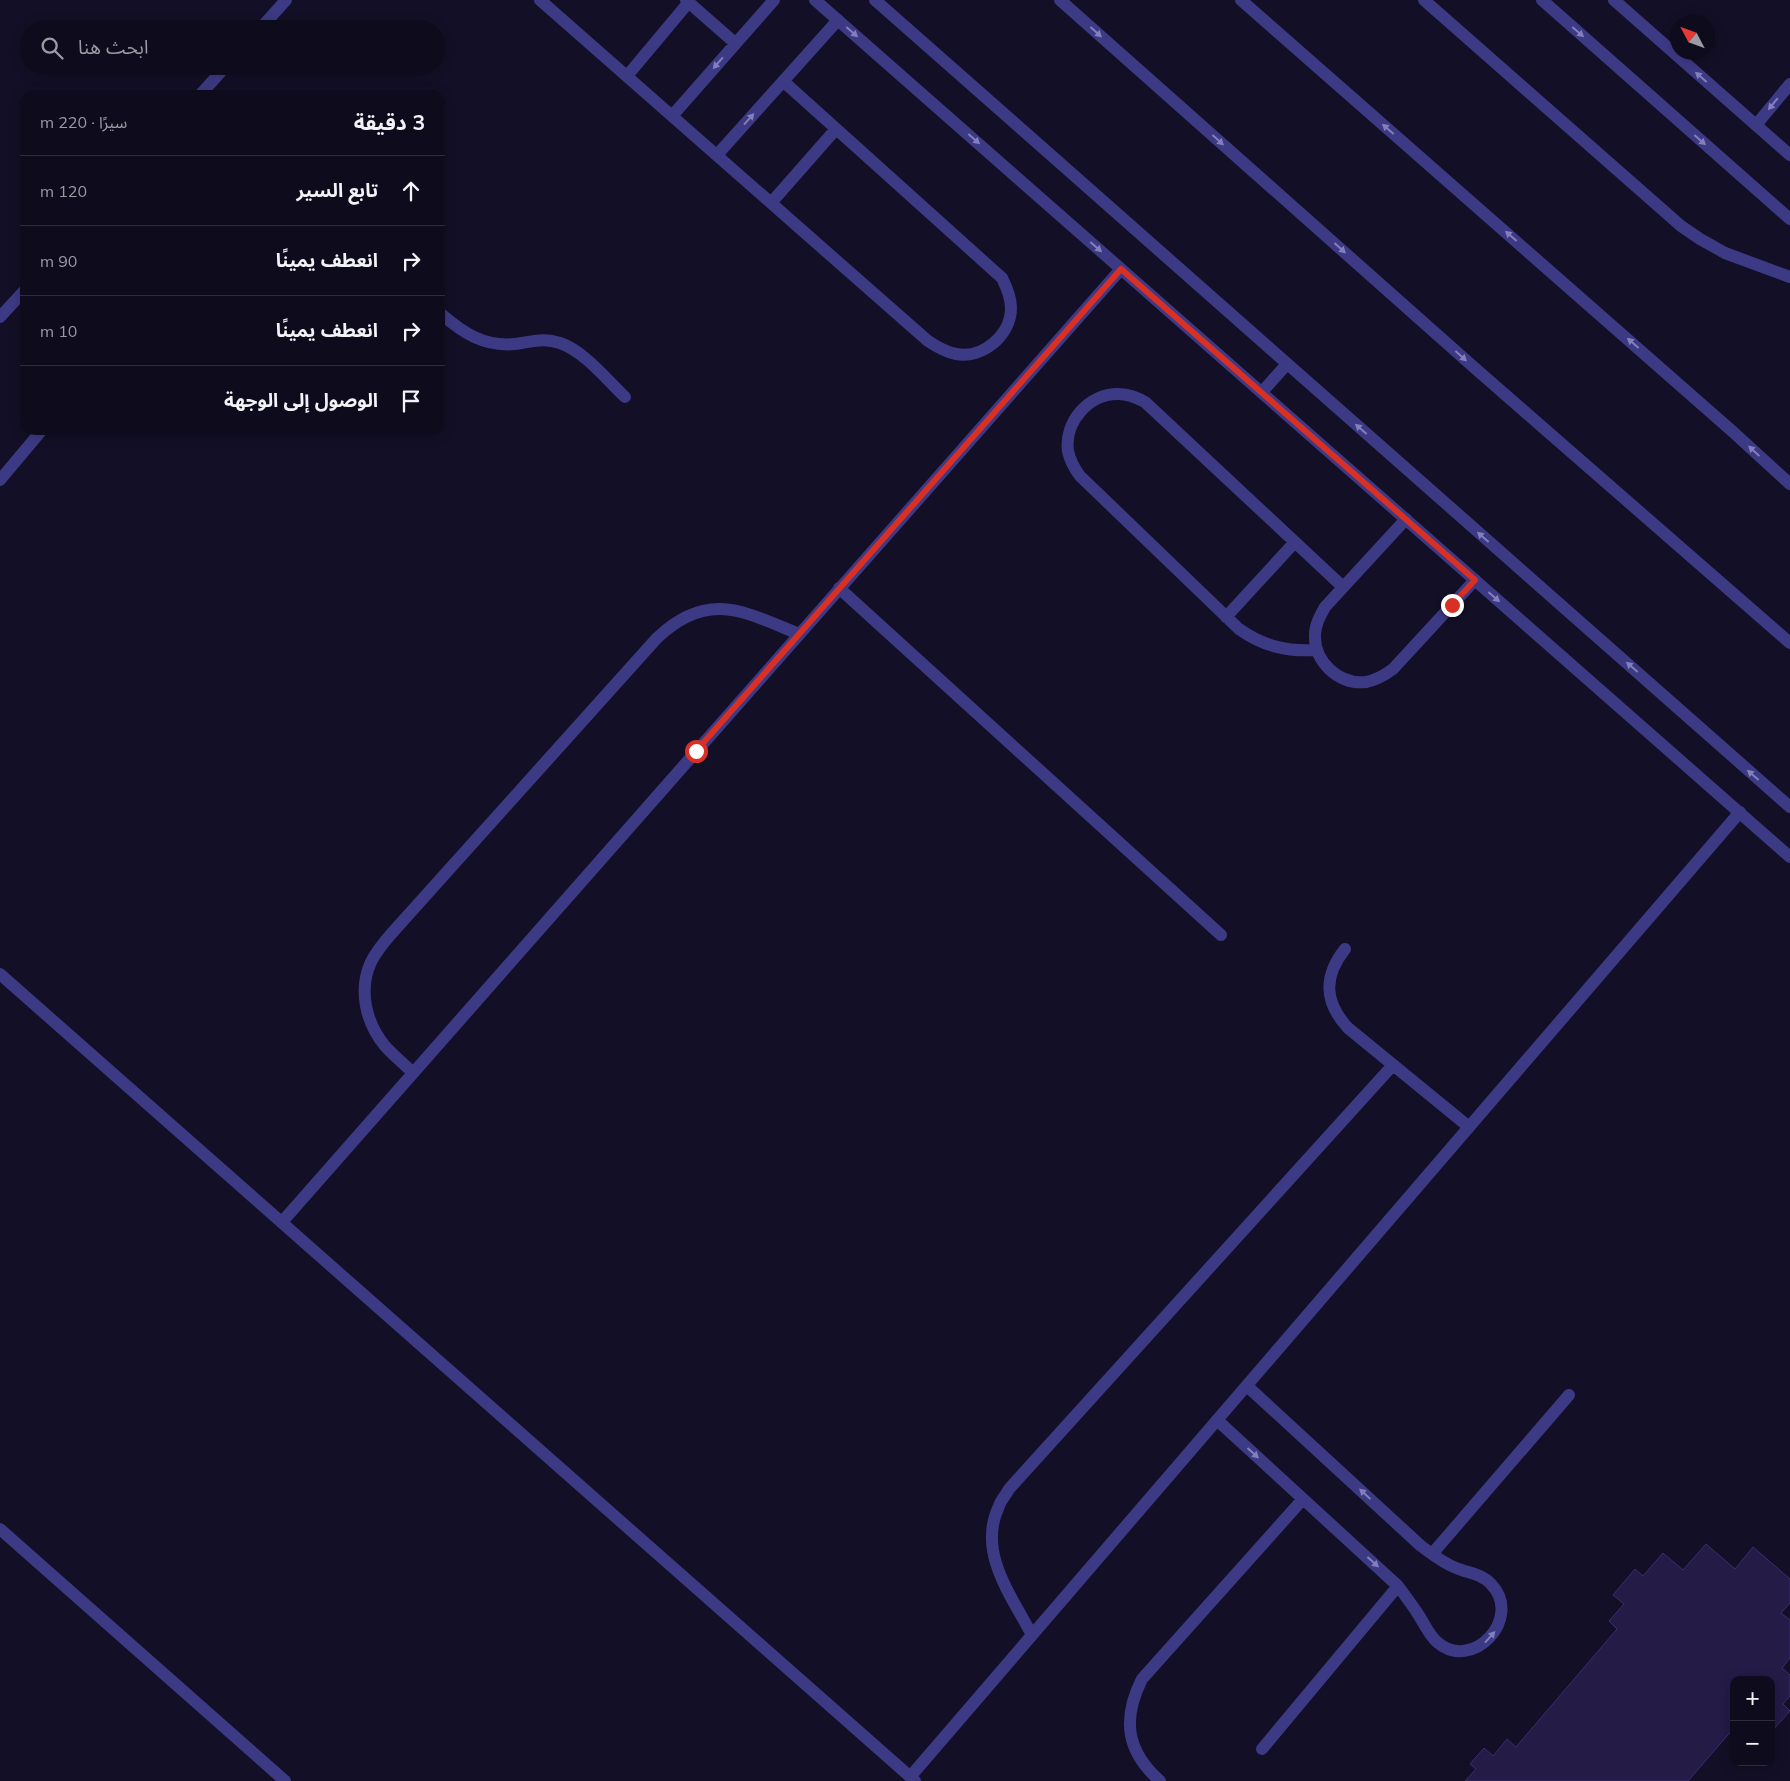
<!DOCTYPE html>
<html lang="ar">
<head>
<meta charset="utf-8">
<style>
  :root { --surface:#0e0b1c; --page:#1c1929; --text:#f1f3f6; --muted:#9b9ba3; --line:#2e2b3b }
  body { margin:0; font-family:Mulish,"Noto Sans Arabic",sans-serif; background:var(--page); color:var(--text); direction:rtl }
  .controls { position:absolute; right:15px; bottom:15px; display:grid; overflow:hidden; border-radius:10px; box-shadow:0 2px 12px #0003 }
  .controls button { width:45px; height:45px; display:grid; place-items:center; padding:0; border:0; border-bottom:1px solid var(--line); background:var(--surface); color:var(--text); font:25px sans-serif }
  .compass { position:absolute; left:1670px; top:15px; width:45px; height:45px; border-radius:50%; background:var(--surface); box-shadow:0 2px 12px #0003; rotate:311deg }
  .stop { position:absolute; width:15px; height:15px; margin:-11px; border:4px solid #d93025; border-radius:50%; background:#fff }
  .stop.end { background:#d93025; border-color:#fff; box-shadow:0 1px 5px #0008 }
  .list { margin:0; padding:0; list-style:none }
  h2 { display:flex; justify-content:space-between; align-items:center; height:65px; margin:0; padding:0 20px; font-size:21px }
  h2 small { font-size:16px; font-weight:400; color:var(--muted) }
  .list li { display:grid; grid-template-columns:32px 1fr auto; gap:15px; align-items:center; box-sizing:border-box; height:70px; padding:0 20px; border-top:1px solid var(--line) }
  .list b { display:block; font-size:19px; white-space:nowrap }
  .list em { font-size:16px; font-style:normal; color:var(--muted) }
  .icon { flex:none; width:28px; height:28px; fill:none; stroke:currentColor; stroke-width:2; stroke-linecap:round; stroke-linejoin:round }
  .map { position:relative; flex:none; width:1790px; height:1781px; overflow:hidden; direction:ltr }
  .search { position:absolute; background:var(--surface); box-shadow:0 2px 12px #0003; left:20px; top:20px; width:425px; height:55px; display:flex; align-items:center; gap:12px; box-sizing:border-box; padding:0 18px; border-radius:28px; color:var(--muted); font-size:19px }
  .panel { position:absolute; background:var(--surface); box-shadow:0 2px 12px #0003; left:20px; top:90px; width:425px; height:345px; border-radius:15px; direction:rtl }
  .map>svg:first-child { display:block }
  .building { fill:#241b47; stroke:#3b2d73 }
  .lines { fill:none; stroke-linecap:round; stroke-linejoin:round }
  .service { stroke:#3d3a85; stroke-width:12 }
  .minor { stroke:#3d3a85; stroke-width:12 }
  .tertiary { stroke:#3d3a85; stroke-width:12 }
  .oneway { fill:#837fbc }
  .route { stroke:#d93025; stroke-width:6 }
</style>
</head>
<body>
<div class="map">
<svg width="1790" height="1781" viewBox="0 0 1790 1781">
  <rect width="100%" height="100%" fill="#130f26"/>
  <path class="building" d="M1706 1544 1735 1569 1753 1547 1790 1579V1603L1781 1613 1790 1620V1658L1782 1668 1790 1675V1696L1783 1704 1790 1711 1772 1731 1771 1680H1734V1730L1733 1729 1688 1781H1465L1476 1769 1470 1764 1484 1748 1493 1756 1507 1739 1516 1747 1617 1629 1609 1621 1624 1604 1613 1595 1635 1569 1643 1576 1663 1553 1683 1570Z"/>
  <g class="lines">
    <path class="service" d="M540 0 928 341C937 347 945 352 956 354 983 359 1011 335 1011 308 1011 297 1007 288 1002 278L783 81
      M686 0 735 43
      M627 76 689 2
      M672 116 774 0
      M1756 125 1790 84
      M717 155 838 20
      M771 203 836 129
      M440 313C463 333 484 347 515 344 532 342 543 337 560 343 584 351 607 380 625 397
      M0 480 42 430
      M1406 519 1325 607C1320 616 1315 625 1315 635 1314 662 1339 685 1366 682 1376 680 1385 675 1393 669L1475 580
      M839 588 1221 935
      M1226 617 1295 542
      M1317 650C1287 652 1263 646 1239 629L1080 476C1074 468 1070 461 1068 451 1064 422 1089 393 1119 394 1129 394 1137 398 1145 402L1343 587
      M1345 949C1323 977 1324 1002 1348 1028L1469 1127
      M413 1073C404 1064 393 1055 385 1046 366 1023 358 990 371 962 376 952 384 942 392 933L657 638C708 590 743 611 799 634
      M1217 1420 1398 1586C1404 1594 1410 1602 1416 1611 1423 1621 1428 1634 1437 1642 1472 1673 1524 1618 1491 1584 1482 1574 1468 1573 1456 1568 1443 1563 1432 1554 1421 1546L1247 1386
      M1432 1554 1569 1395
      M1032 1635C1011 1595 977 1552 999 1506 1001 1500 1006 1495 1009 1489L1393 1065
      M1262 1749 1398 1586
      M1160 1781C1126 1751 1122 1719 1142 1679L1303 1499"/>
    <path class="minor" d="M815 0 1790 857
      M875 0 1790 807
      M1424 0 1681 226 1700 239 1725 253 1790 277
      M1542 0 1790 219
      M1614 0 1790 155
      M260 29 286 0
      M200 95 226 66
      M0 317 25 290
      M1262 392 1287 364
      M0 974 915 1781
      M282 1222 1121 269
      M0 1529 285 1781
      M910 1777 1740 812"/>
    <path class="tertiary" d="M1060 0 1477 370 1790 643
      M1241 0 1732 431 1790 484"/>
  </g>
  <defs><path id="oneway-solid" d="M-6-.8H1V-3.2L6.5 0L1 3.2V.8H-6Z" transform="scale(1.25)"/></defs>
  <g class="oneway">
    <use href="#oneway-solid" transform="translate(852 32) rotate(41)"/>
    <use href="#oneway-solid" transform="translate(1096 32) rotate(42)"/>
    <use href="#oneway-solid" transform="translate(1578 32) rotate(41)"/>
    <use href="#oneway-solid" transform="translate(718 63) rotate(131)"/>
    <use href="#oneway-solid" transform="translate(1701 77) rotate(-139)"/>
    <use href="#oneway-solid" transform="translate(1773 104) rotate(129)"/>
    <use href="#oneway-solid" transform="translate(749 119) rotate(-48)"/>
    <use href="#oneway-solid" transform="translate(1388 129) rotate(-139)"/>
    <use href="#oneway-solid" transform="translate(974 139) rotate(41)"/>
    <use href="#oneway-solid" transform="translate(1218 140) rotate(42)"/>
    <use href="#oneway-solid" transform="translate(1700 140) rotate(41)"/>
    <use href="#oneway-solid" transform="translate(1511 236) rotate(-139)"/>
    <use href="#oneway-solid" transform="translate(1096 247) rotate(41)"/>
    <use href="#oneway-solid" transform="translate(1340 248) rotate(42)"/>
    <use href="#oneway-solid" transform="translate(1633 343) rotate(-139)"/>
    <use href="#oneway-solid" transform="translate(1461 356) rotate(42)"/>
    <use href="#oneway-solid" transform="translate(1361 429) rotate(-139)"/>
    <use href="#oneway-solid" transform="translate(1754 451) rotate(-137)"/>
    <use href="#oneway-solid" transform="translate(1483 537) rotate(-139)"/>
    <use href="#oneway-solid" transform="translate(1494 597) rotate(41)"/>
    <use href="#oneway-solid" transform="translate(1632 667) rotate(-139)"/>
    <use href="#oneway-solid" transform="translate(1753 775) rotate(-139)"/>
    <use href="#oneway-solid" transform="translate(1253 1453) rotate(42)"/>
    <use href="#oneway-solid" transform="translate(1365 1494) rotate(-137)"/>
    <use href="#oneway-solid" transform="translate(1373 1562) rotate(42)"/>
    <use href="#oneway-solid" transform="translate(1490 1637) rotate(-48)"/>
  </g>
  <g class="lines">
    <path class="route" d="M696 751 1121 269 1475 580 1452 605"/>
  </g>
</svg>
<div class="controls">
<button>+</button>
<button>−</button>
</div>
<svg class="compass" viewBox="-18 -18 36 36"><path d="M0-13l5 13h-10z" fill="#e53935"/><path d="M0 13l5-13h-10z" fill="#9b9ba3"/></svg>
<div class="stop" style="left:696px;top:751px"></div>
<div class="stop end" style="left:1452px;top:605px"></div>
<div class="search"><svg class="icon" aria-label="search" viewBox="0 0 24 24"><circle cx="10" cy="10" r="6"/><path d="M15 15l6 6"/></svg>ابحث هنا</div>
<section class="panel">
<h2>3 دقيقة<small>سيرًا · 220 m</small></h2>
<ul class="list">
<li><svg class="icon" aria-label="ahead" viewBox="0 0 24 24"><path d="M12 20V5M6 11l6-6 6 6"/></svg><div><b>تابع السير</b></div><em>120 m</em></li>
<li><svg class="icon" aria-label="right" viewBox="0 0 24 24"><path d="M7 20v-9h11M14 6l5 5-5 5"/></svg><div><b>انعطف يمينًا</b></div><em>90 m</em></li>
<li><svg class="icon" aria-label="right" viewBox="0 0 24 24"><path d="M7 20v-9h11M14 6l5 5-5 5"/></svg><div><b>انعطف يمينًا</b></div><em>10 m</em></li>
<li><svg class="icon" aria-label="arrive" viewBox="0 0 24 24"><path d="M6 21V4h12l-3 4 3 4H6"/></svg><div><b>الوصول إلى الوجهة</b></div></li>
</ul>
</section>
</div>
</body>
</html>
